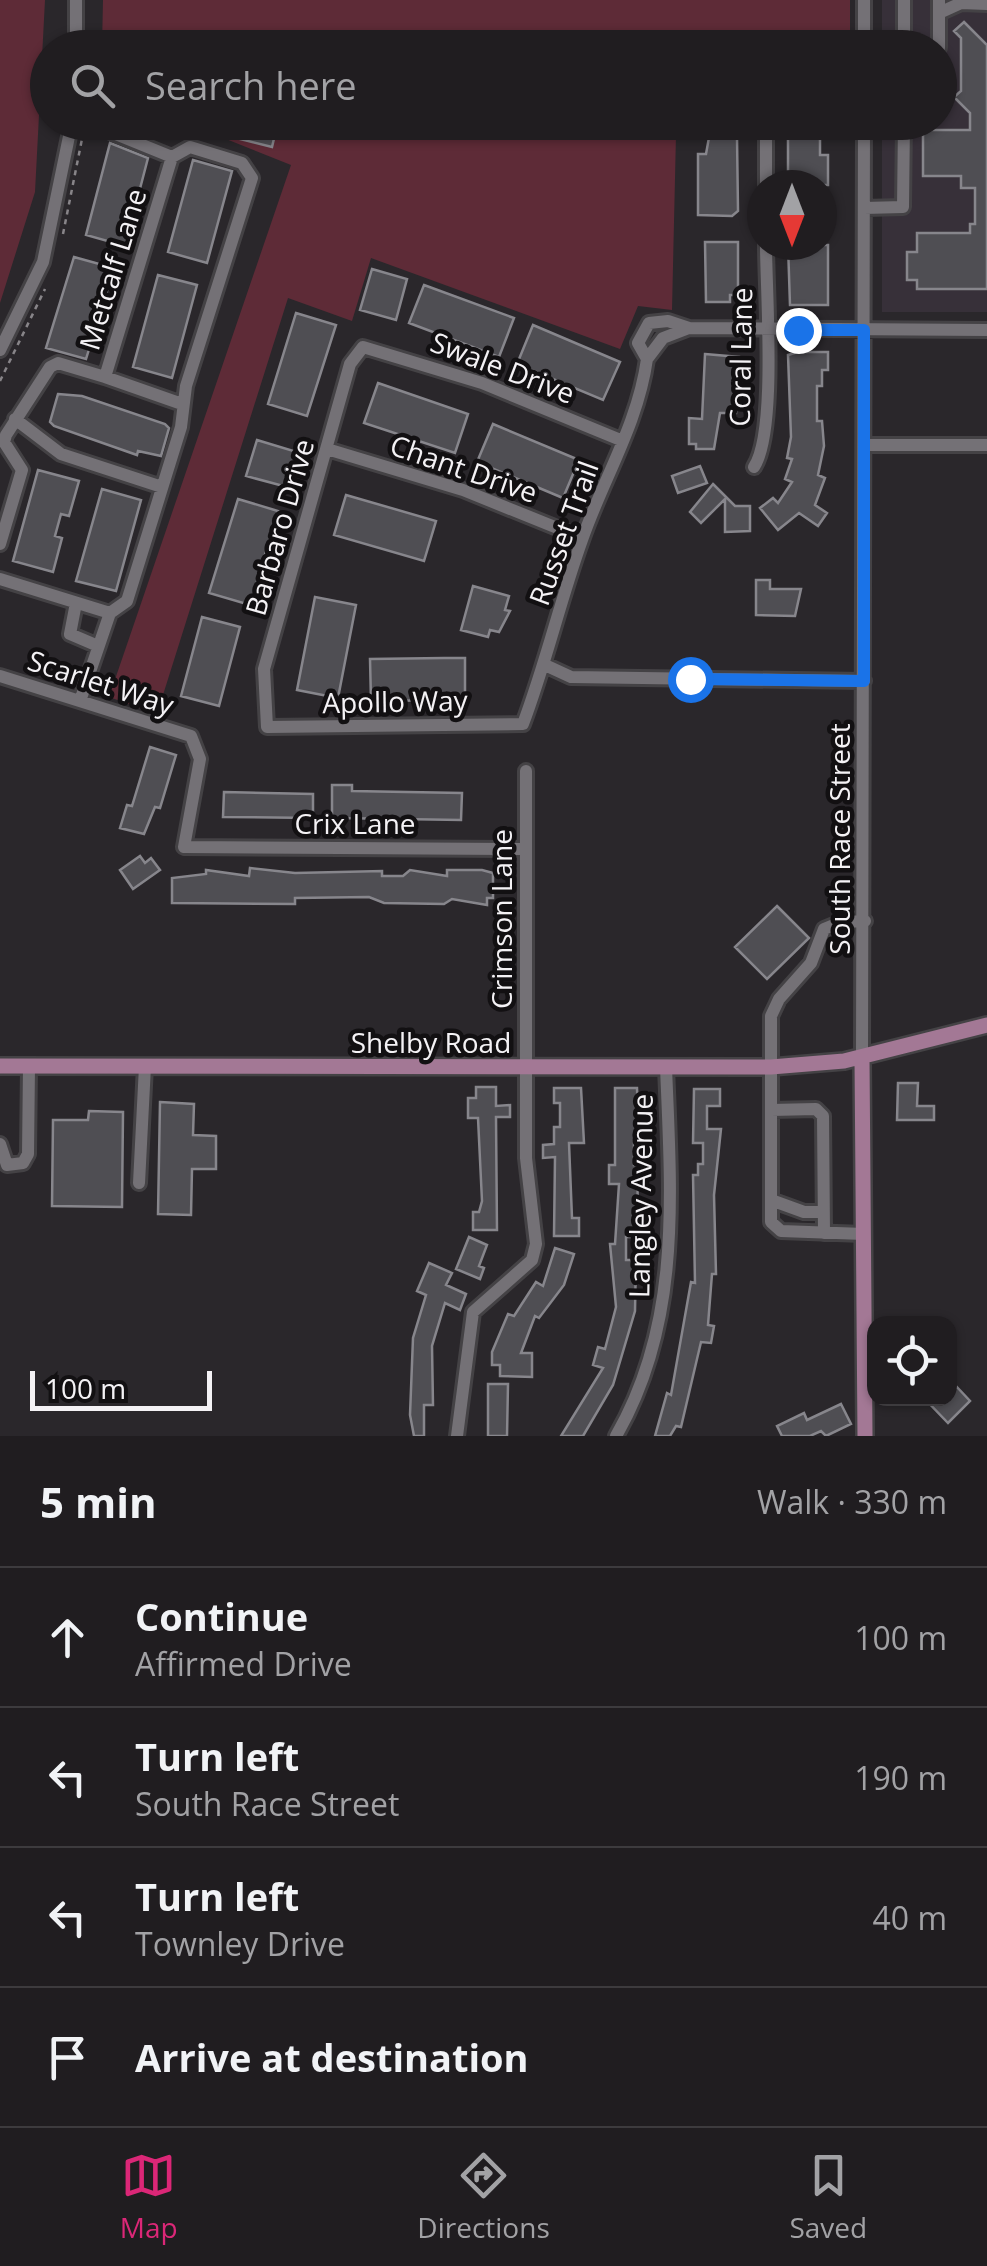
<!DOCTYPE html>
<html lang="en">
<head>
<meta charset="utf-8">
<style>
  :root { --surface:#201d20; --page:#282629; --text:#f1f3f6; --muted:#a2a2a5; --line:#3d3b3e; --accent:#db2777 }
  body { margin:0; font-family:"Open Sans",sans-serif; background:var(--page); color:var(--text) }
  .controls { position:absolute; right:30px; bottom:30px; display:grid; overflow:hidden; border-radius:20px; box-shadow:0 2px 8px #0004 }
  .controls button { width:90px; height:90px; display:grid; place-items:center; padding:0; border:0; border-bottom:2px solid var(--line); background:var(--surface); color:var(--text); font:50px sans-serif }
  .compass { position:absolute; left:747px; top:170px; width:90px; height:90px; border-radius:50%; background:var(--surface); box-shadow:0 2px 8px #0004; rotate:180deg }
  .scale { position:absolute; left:30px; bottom:25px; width:182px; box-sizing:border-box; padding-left:10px; border:5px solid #f4f2f5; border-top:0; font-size:28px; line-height:35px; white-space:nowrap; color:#f4f2f5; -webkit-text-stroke:8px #121012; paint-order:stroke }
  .stop { position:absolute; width:30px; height:30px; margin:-22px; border:8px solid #1a73e8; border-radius:50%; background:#fff }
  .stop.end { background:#1a73e8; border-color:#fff; box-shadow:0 2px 10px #0008 }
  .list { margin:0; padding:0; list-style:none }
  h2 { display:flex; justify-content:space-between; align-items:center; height:130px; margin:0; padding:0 40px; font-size:42px }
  h2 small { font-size:32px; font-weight:400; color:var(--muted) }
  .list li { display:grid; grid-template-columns:65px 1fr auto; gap:30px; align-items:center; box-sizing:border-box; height:140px; padding:0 40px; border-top:2px solid var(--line) }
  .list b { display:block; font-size:38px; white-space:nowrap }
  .list p { margin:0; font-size:32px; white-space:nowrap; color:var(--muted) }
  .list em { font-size:32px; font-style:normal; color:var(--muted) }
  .icon { flex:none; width:55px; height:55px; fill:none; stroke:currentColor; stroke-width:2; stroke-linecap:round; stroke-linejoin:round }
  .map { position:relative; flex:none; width:987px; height:1436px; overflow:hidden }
  .search { position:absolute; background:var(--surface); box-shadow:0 2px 8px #0004; left:30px; right:30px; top:30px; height:110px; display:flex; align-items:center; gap:25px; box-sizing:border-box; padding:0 35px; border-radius:55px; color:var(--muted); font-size:38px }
  .sheet { height:690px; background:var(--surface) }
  nav { display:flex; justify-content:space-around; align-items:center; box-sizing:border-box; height:140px; border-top:2px solid var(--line); background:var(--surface); font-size:28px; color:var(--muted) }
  nav a { display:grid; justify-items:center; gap:5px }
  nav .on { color:var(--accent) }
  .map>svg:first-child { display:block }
  .built { fill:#373039 }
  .green { fill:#5e2b37 }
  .building { fill:#4f4e53; stroke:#87868c; stroke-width:2.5 }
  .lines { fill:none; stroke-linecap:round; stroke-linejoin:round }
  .minor-casing { stroke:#444245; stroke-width:18 }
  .major-casing { stroke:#444245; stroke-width:20 }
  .path { stroke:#888589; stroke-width:2.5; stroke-dasharray:5 5; stroke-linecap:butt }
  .minor { stroke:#747176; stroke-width:12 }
  .major { stroke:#a37895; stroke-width:15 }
  .route { stroke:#1a73e8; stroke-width:12 }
  .labels { text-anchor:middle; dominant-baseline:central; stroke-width:9; stroke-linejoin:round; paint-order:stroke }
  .street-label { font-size:28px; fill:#f4f2f5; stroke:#121012 }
</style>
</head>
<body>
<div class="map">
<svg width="987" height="1436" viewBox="0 0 987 1436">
  <rect width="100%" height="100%" fill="#2a272b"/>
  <path class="built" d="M882 0H987V312H882V123L940 122V48L882 47Z"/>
  <path class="green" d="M0 0H45L35 192 0 303Z
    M103 0H850V47H102Z
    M186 123H849V134L676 135 672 310 638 306 620 349 371 258 352 321 288 298 157 714 109 697 291 165Z"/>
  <path class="building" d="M964 22 987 45V289H917V280H907V252H917V233H970V224H975V188H961V176H923V130H970V113L954 97 961 91V38L954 31Z
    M188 122H278L272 147 188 126Z
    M710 132H734L737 137 738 211 732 216 698 215V154H706Z
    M788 132H813V138H820V155H828V185H788Z
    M110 143 148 158 125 246 86 235Z
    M193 160 232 171 207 263 168 252Z
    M705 242H738V295H730V302H706Z
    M788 245H828V305H790Z
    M74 257 114 268 86 359 46 348Z
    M372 269 407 279 396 320 360 310Z
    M158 275 197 285 172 378 133 367Z
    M424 285 514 318 499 357 409 323Z
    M296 313 336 325 307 416 268 404Z
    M533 325 620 362 603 400 517 364Z
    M798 352H828V370H822V386H817V421H822L824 446 818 475 825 478 815 505 827 513 818 526 799 513 778 530 760 508 773 498 778 503 792 482 785 479 792 459 787 458 791 437 788 355Z
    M705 354 739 357 736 413H720L714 449H696V444H689V418L702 419Z
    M378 383 468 414 455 453 364 423Z
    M58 394 82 396 165 424 169 428 161 456 138 451 137 455 54 426 50 422Z
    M493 424 579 460 563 498 477 462Z
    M257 440 297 452 287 487 246 476Z
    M700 466 707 483 678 493 672 476Z
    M38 470 79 481 69 516 61 514 55 536 62 538 53 572 13 561Z
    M713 484 735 506H750V531L725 532V499L701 523 690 512Z
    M102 489 141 500 116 591 76 581Z
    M346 495 436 521 424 561 334 535Z
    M238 499 278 511 250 605 209 593Z
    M756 580H770V589H801L795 616 756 615Z
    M473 586 509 596 505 610 510 611 499 632 490 630 488 637 461 630Z
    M315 597 356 605 338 698 297 690Z
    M202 617 240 627 219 706 181 696Z
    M444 658H465V700L371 701 370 659Z
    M150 747 176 755 160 808 155 807 144 834 120 828 127 805 132 806Z
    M332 785H352V791L462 793 461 820 336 818 332 816Z
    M224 792 313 794V818L223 817Z
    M140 856 145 863 151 858 160 870 133 889 120 870Z
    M250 868 295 873 382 871V876H403L410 870 447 876V870H482L493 873V898H487V905L452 899 444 904 384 903 369 897 295 898V904L172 903V878L206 874V870L249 876Z
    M777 906 809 938 767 979 735 947Z
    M898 1083H918L917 1106H934V1120H897Z
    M476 1087H496V1106L510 1105V1117H496L497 1230H473V1212H479L482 1201 478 1118H468V1098H476Z
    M554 1088H581L584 1143H569L572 1218H579V1236H554L555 1157 543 1158V1145L554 1144V1127H560V1103H554Z
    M615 1088H637L639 1141H634V1165H638L637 1237H626V1260H636L635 1311 613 1385 583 1436H561L603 1368 593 1365 598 1347 605 1349 616 1307 610 1244H615L619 1184H609V1165H615Z
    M694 1089H720V1106H707V1129H721L714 1195 716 1274H712L708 1325 714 1326 711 1343 701 1342 681 1427 676 1426 670 1436H655L667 1393 671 1395 691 1282 695 1283 693 1175H698V1164H703V1143H693Z
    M160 1102 194 1104 193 1135 216 1136V1169H192L191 1215 158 1214Z
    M89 1111 123 1112 122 1207 52 1206 53 1120H88Z
    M469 1237 487 1245 479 1266 484 1268 480 1279 456 1269Z
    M555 1248 574 1254 564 1285 539 1318 535 1316 521 1353H532V1377L500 1376V1365H492V1352L508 1314 514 1316 536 1282 543 1286Z
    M429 1263 452 1273 446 1285 466 1294 460 1310 445 1303 432 1346 433 1405H424V1436H414L410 1415 413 1338 426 1295 417 1291Z
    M488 1384H508L507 1436H488Z
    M956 1386 970 1401 948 1423 924 1398H950Z
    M841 1404 851 1424 826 1436 821 1431 810 1436H782L777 1426 804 1413 807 1420Z"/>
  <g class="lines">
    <g class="minor-casing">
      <path id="minor" d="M864 0V48
        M904 0V48
        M939 13 961 3 987 4
        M76 48V0
        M939 48V0
        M766 185V122
        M864 208 903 207 904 122
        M689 328 668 321 649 323 638 343 647 359 663 338 689 328 987 330
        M0 350 43 262 72 122
        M105 377 182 404
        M15 419 61 454 162 487
        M623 441 482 383 363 347 350 364 264 669 267 727 523 724C546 663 560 601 582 540 603 479 638 424 647 359
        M864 445H987
        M327 449 463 490 582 538
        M754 467C777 432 766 293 766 245
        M0 544 22 470 4 442 6 435 50 367 58 363 105 377 172 157
        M0 579 110 613
        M76 603 70 634 98 646
        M545 665 571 677 864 681
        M0 676 191 736 200 759 184 847 526 849
        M80 701 110 613 127 601 181 427 186 386 252 178 242 163 190 147 172 157 86 122
        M862 1058 864 122
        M771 1110 816 1109 823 1116 824 1233
        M0 1144 7 1165 23 1163 28 1154 29 1066
        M139 1183 145 1066
        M771 1200 804 1212H823
        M864 1234 781 1231 771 1222V1016L779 999 811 963 824 929 841 922 865 921
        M457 1436 473 1312 532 1260 536 1244 526 1158V771
        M616 1436C682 1322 671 1194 666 1067"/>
    </g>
    <g class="major-casing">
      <path id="major" d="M862 1058 865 1436
        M0 1066 771 1067 844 1061 987 1025"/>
    </g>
    <path class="path" d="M63 234 82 139
      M0 381 45 289"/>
    <use href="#minor" class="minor"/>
    <use href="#major" class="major"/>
  </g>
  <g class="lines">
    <path class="route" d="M690 679 864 681V330H798"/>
  </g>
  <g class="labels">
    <g class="street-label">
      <text transform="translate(112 269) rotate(-73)">Metcalf Lane</text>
      <text transform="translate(740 357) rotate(-89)">Coral Lane</text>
      <text transform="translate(503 367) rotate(21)">Swale Drive</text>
      <text transform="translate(464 468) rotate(19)">Chant Drive</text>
      <text transform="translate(279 527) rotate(-74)">Barbaro Drive</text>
      <text transform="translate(563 533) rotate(-70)">Russet Trail</text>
      <text transform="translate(101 682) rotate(18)">Scarlet Way</text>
      <text transform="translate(395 701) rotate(-1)">Apollo Way</text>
      <text x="355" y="823">Crix Lane</text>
      <text transform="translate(839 839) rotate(-90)">South Race Street</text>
      <text transform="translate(501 919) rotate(-90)">Crimson Lane</text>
      <text x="431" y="1042">Shelby Road</text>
      <text transform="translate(640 1196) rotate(-89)">Langley Avenue</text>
    </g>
  </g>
</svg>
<div class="controls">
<button><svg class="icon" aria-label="locate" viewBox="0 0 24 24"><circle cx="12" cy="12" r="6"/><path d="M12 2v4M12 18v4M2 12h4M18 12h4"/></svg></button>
</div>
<svg class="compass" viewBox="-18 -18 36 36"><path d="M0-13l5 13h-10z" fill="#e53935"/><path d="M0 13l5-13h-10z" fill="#a2a2a5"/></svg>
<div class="scale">100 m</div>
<div class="stop" style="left:690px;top:679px"></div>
<div class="stop end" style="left:798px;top:330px"></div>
<div class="search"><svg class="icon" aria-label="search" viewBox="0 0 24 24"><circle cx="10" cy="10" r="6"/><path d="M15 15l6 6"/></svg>Search here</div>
</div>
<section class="sheet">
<h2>5 min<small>Walk · 330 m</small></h2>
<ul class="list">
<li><svg class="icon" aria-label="ahead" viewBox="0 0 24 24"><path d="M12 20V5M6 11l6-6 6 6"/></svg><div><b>Continue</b><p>Affirmed Drive</p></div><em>100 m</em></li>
<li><svg class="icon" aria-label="left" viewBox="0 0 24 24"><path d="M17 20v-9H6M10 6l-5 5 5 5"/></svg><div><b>Turn left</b><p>South Race Street</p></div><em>190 m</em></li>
<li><svg class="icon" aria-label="left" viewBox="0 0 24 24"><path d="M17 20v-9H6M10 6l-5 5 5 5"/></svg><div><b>Turn left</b><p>Townley Drive</p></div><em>40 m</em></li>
<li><svg class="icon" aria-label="arrive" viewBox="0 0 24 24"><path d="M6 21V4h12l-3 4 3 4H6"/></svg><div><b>Arrive at destination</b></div></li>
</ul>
</section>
<nav>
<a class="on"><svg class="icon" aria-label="map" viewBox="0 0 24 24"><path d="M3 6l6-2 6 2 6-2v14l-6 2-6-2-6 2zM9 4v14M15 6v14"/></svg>Map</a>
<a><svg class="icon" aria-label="directions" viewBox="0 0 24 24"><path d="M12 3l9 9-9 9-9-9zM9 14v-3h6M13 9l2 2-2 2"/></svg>Directions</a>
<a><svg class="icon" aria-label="saved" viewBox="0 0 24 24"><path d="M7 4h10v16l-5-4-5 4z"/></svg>Saved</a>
</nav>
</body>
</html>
